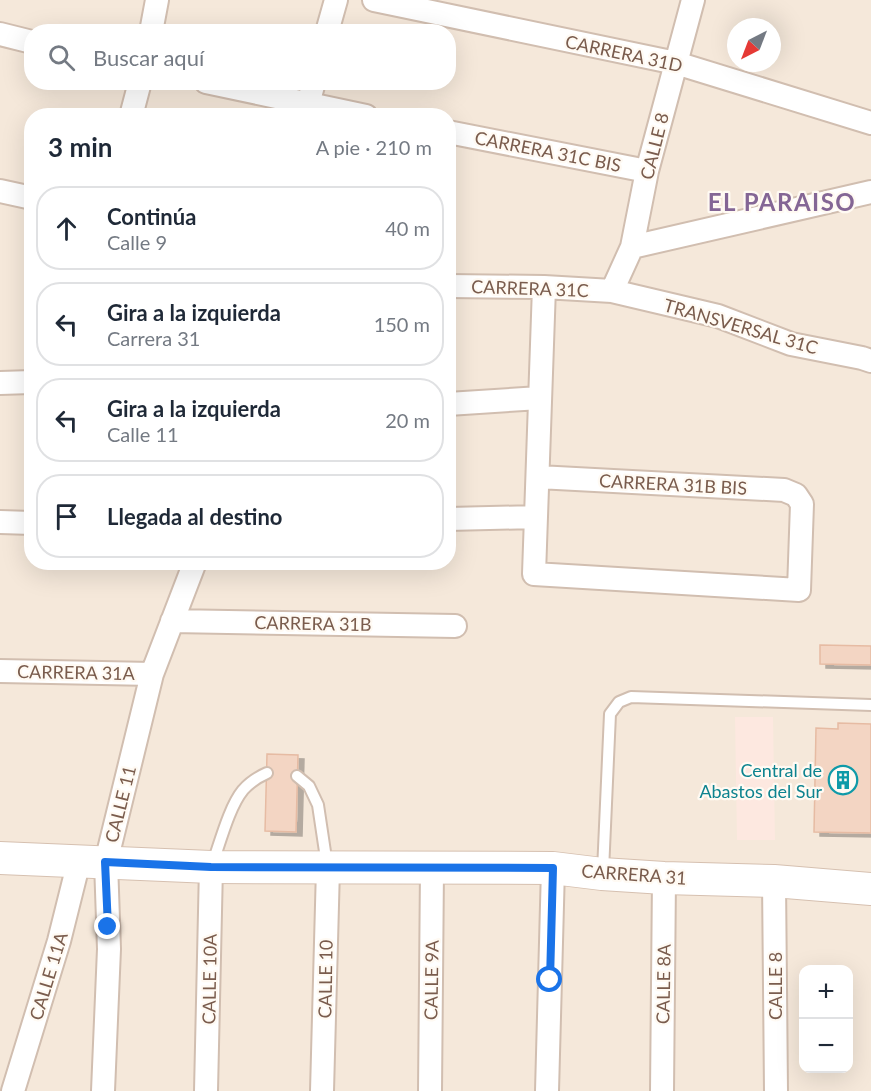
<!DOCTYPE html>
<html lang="es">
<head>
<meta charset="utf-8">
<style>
  :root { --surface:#fff; --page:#f2f2f3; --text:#1f2937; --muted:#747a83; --line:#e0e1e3 }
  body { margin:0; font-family:Lato,sans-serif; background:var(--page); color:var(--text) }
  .controls { position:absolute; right:18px; bottom:18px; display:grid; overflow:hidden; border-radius:12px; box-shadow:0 6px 24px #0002 }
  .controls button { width:54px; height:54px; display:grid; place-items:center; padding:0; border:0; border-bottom:2px solid var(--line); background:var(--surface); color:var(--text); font:30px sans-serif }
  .compass { position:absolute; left:727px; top:18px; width:54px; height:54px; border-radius:50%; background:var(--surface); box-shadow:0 6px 24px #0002; rotate:222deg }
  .stop { position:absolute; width:18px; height:18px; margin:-14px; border:4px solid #1a73e8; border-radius:50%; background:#fff }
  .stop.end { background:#1a73e8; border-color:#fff; box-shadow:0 2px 6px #0008 }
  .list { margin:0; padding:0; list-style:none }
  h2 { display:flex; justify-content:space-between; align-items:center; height:78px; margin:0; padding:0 24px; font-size:26px }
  h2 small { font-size:20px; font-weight:400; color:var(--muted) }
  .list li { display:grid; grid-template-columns:39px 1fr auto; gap:18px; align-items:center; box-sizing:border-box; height:84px; margin:0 12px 12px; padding:0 12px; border:2px solid var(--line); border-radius:24px }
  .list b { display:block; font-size:22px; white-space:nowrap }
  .list p { margin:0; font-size:20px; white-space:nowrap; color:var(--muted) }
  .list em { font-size:20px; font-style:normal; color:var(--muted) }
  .icon { flex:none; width:33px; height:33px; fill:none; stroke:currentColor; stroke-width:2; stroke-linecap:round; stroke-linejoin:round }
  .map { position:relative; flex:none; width:871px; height:1091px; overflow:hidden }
  .search { position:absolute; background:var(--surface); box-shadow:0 6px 24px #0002; left:24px; top:24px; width:432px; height:66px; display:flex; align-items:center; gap:15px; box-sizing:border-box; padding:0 21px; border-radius:24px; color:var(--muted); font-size:22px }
  .panel { position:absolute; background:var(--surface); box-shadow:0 6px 24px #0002; left:24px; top:108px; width:432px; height:462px; border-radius:24px }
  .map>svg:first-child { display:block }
  .residential { fill:#f5e8da; fill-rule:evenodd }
  .commercial { fill:#fde8e0 }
  .building { fill:#f3d5c3; stroke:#e6bba3; stroke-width:1.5; filter:url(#shadow) }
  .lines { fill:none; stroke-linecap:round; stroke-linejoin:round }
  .lane-casing { stroke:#d1beb0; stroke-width:14 }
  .street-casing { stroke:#d1beb0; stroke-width:26 }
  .secondary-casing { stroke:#d6c0b0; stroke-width:34 }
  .lane { stroke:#fff; stroke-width:10 }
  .street { stroke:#fff; stroke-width:22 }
  .secondary { stroke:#fff; stroke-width:32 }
  .route { stroke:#1a73e8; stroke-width:8 }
  .labels { text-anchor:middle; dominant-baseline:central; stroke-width:4.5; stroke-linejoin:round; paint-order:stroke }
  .street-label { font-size:18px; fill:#7a5c4d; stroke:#fffaf3 }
  .culture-label { font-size:18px; fill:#0d838f; stroke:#fffaf3; text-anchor:end }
  .district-label { font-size:24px; font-weight:bold; letter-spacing:1.5px; fill:#846695; stroke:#fffaf3 }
</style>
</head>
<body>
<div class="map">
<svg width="871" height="1091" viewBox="0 0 871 1091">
  <defs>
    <filter id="shadow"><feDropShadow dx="6" dy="4" stdDeviation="0" flood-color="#0004"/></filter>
  </defs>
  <rect width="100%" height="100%" fill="#fdf6ec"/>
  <path class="residential" d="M0 0H871V1091H0ZM736 27H772V63H736ZM32 32H448V82H32ZM32 116H448V562H32ZM804 970H848V1068H804Z"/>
  <path class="commercial" d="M735 717H773L775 840H737Z"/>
  <path class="building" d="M820 645 871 646V665L820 664Z
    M838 723 871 724V833L814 832 816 728 838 729Z
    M267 754 298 755 296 832 265 831Z"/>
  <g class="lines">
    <g class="lane-casing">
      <path id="lane" d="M297 776 309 786 318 805 327 865
        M212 865C220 843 229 807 243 790 250 782 258 777 267 773
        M603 871 610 714 619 702 631 697 871 705"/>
    </g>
    <g class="street-casing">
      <path id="street" d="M374 0 676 63 871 123
        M151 32 157 0
        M327 32 336 0
        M0 34 32 42
        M206 82 366 116
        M131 116 140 82
        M305 116 314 82
        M448 132 647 171
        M0 191 32 198
        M632 247 871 192
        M448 286 544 287 612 291 718 316 791 344 862 358 871 361
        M612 291 632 247 647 171 693 0
        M0 383 32 382
        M448 404 540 398
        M538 477 784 490 796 495 802 504 799 590 534 574 544 287
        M448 519 536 517
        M0 522 32 523
        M172 621 455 626
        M0 671 152 674
        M774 881 776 1091
        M13 1091 59 941 79 861
        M103 1091 109 949 106 862 152 674 195 562
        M206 1091 211 867
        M322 1091 328 868
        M430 1091 432 869
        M547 1091 553 868
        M662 1091 664 878"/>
    </g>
    <g class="secondary-casing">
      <path id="secondary" d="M0 858 211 867 553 868 602 874 664 878 774 881 871 889"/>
    </g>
    <use href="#lane" class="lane"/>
    <use href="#street" class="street"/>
    <use href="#secondary" class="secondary"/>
  </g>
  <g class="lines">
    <path class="route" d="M108 927 105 862 211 867 553 868 550 980"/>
  </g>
  <defs>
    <g id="building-ring" transform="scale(1.5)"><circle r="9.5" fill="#fffaf3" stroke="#0f9aa8" stroke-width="1.5"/><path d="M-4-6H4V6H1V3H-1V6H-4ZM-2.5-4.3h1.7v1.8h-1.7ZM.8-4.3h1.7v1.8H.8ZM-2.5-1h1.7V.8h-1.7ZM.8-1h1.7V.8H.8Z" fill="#0f9aa8"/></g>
  </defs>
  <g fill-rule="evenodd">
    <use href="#building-ring" x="843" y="780"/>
  </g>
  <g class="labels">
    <g class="street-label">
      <text transform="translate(624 53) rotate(12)">CARRERA 31D</text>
      <text transform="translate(654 146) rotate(-76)">CALLE 8</text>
      <text transform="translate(548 151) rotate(11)">CARRERA 31C BIS</text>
      <text transform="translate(530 288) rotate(2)">CARRERA 31C</text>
      <text transform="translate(741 326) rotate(16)">TRANSVERSAL 31C</text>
      <text transform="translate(673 484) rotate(3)">CARRERA 31B BIS</text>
      <text transform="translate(313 623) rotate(1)">CARRERA 31B</text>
      <text transform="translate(76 672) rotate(1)">CARRERA 31A</text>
      <text transform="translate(120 804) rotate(-76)">CALLE 11</text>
      <text transform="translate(634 874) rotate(4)">CARRERA 31</text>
      <text transform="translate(48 976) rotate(-73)">CALLE 11A</text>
      <text transform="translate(209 979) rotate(-89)">CALLE 10A</text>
      <text transform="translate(325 979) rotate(-89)">CALLE 10</text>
      <text transform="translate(431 980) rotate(-89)">CALLE 9A</text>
      <text transform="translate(663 984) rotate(-89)">CALLE 8A</text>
      <text transform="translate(775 986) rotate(-90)">CALLE 8</text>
    </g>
    <g class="culture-label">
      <text x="822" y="770">Central de<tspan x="822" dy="21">Abastos del Sur</tspan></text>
    </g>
    <g class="district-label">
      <text x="782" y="201">EL PARAISO</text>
    </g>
  </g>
</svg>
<div class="controls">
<button>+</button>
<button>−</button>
</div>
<svg class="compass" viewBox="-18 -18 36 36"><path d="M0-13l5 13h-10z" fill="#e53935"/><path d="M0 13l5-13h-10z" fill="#747a83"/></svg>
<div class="stop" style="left:550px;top:980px"></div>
<div class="stop end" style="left:108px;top:927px"></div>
<div class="search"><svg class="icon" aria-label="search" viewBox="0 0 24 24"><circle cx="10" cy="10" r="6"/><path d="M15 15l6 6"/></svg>Buscar aquí</div>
<section class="panel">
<h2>3 min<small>A pie · 210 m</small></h2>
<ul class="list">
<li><svg class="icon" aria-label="ahead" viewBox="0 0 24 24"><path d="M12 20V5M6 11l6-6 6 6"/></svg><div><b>Continúa</b><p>Calle 9</p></div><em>40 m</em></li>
<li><svg class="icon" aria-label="left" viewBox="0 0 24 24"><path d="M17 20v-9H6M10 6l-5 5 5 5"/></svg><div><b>Gira a la izquierda</b><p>Carrera 31</p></div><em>150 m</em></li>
<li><svg class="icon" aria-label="left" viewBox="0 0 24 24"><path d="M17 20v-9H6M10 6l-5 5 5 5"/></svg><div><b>Gira a la izquierda</b><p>Calle 11</p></div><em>20 m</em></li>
<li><svg class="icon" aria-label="arrive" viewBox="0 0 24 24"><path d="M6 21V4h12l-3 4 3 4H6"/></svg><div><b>Llegada al destino</b></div></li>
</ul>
</section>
</div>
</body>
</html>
